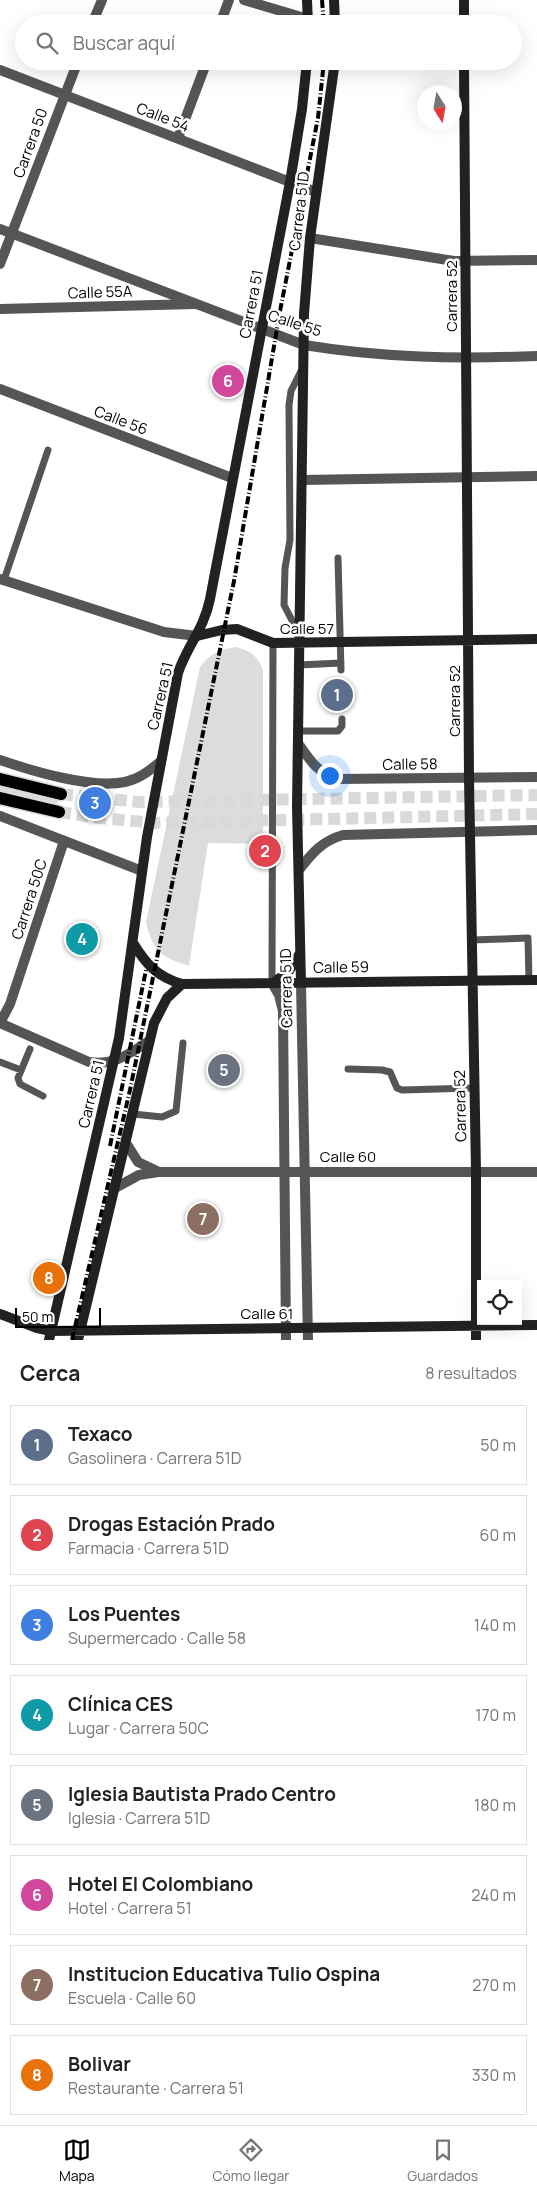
<!DOCTYPE html>
<html lang="es">
<head>
<meta charset="utf-8">
<style>
  :root { --surface:#fff; --page:#f6f6f6; --text:#222; --muted:#767676; --line:#e0e0e0; --accent:#000 }
  body { margin:0; font-family:Manrope,sans-serif; background:var(--page); color:var(--text) }
  .controls { position:absolute; right:15px; bottom:15px; display:grid; overflow:hidden; border-radius:0px; box-shadow:0 5px 20px #0002 }
  .controls button { width:45px; height:45px; display:grid; place-items:center; padding:0; border:0; border-bottom:1px solid var(--line); background:var(--surface); color:var(--text); font:25px sans-serif }
  .compass { position:absolute; left:417px; top:85px; width:45px; height:45px; border-radius:50%; background:var(--surface); box-shadow:0 5px 20px #0002; rotate:169deg }
  .scale { position:absolute; left:15px; bottom:12px; width:86px; box-sizing:border-box; padding-left:5px; border:2px solid #000; border-top:0; font-size:14px; line-height:18px; white-space:nowrap; color:#000; -webkit-text-stroke:4px #fff; paint-order:stroke }
  .you { position:absolute; left:329px; top:775px; width:18px; height:18px; margin:-12px; border:4px solid #fff; border-radius:50%; background:#1a73e8; box-shadow:0 0 0 8px #1a73e833 }
  .badge { display:grid; place-items:center; width:32px; height:32px; border-radius:50%; background:var(--accent); color:#fff; font-size:16px; font-weight:700 }
  .pin { position:absolute; translate:-50% -50%; border:2px solid #fff; box-shadow:0 1px 5px #0006 }
  .list { margin:0; padding:0; list-style:none }
  h2 { display:flex; justify-content:space-between; align-items:center; height:65px; margin:0; padding:0 20px; font-size:21px }
  h2 small { font-size:16px; font-weight:400; color:var(--muted) }
  .list li { display:grid; grid-template-columns:32px 1fr auto; gap:15px; align-items:center; box-sizing:border-box; height:80px; margin:0 10px 10px; padding:0 10px; border:1px solid var(--line); border-radius:0px }
  .list b { display:block; font-size:19px; white-space:nowrap }
  .list p { margin:0; font-size:16px; white-space:nowrap; color:var(--muted) }
  .list em { font-size:16px; font-style:normal; color:var(--muted) }
  .icon { flex:none; width:28px; height:28px; fill:none; stroke:currentColor; stroke-width:2; stroke-linecap:round; stroke-linejoin:round }
  .map { position:relative; flex:none; width:537px; height:1340px; overflow:hidden }
  .search { position:absolute; background:var(--surface); box-shadow:0 5px 20px #0002; left:15px; right:15px; top:15px; height:55px; display:flex; align-items:center; gap:12px; box-sizing:border-box; padding:0 18px; border-radius:28px; color:var(--muted); font-size:19px }
  .sheet { height:785px; background:var(--surface) }
  nav { display:flex; justify-content:space-around; align-items:center; box-sizing:border-box; height:70px; border-top:1px solid var(--line); background:var(--surface); font-size:14px; color:var(--muted) }
  nav a { display:grid; justify-items:center; gap:2px }
  nav .on { color:var(--accent) }
  .map>svg:first-child { display:block }
  .green { fill:#dcdcdc }
  .lines { fill:none; stroke-linecap:round; stroke-linejoin:round }
  .primary-tunnel { stroke:#d9d9d9; stroke-width:12; stroke-dasharray:12 6; stroke-linecap:butt }
  .primary-casing { stroke:#dbdbdb; stroke-width:15 }
  .service { stroke:#555; stroke-width:7 }
  .minor { stroke:#555; stroke-width:10 }
  .tertiary { stroke:#555; stroke-width:10 }
  .secondary { stroke:#222; stroke-width:10 }
  .primary { stroke:#000; stroke-width:12 }
  .rail { stroke:#000; stroke-width:4; stroke-dasharray:8 2.5 1 2.5; stroke-linecap:butt }
  .labels { text-anchor:middle; dominant-baseline:central; stroke-width:5; stroke-linejoin:round; paint-order:stroke }
  .street-label { font-size:15px; fill:#000; stroke:#fff }
</style>
</head>
<body>
<div class="map">
<svg width="537" height="1340" viewBox="0 0 537 1340">
  <rect width="100%" height="100%" fill="#fff"/>
  <path class="green" d="M236 647C251 651 258 656 263 671V844L208 843 189 966C162 957 152 951 146 922L200 667C210 654 219 649 236 647Z
    M0 786 58 799 57 806 0 791Z"/>
  <g class="lines">
    <path class="primary-tunnel" d="M61 794 140 802 537 795
      M59 812 99 818 155 823 537 814"/>
    <g class="primary-casing">
      <path id="primary" d="M0 779 61 794
        M0 798 59 812"/>
    </g>
    <path class="service" d="M338 558 341 670
      M4 580 48 450
      M298 632 284 605 285 568 290 540 289 405 291 391 302 369
      M299 665 341 663
      M298 731H338L342 726V719
      M472 940 528 938 529 980
      M272 983 273 643
      M30 1049 18 1078 20 1084 43 1096
      M0 1062 21 1070
      M348 1069 382 1070 390 1072 397 1088 402 1090 474 1088
      M133 1114 162 1117 176 1111 183 1043"/>
    <path class="minor" d="M220 24 229 0
      M178 138 207 61
      M0 229 304 345C383 358 457 359 537 356
      M310 238 454 261 537 260
      M0 309 195 304
      M0 389 232 478
      M302 480 537 476
      M0 1023 10 1004 64 841
      M126 1143 138 1162 157 1171
      M115 1188 139 1175 158 1172H537"/>
    <path class="tertiary" d="M244 0 308 19
      M92 24 102 0
      M0 70 316 192
      M0 264 78 61
      M0 579 164 632 197 636
      M298 743C309 759 318 774 338 779L537 777
      M0 760C32 771 92 789 125 782 140 779 150 770 161 761
      M0 816 142 871
      M299 870C312 853 322 841 343 835L537 830
      M272 983 279 995 283 1011 286 1340
      M301 983 308 1340
      M0 1023 89 1062C115 1066 128 1054 149 1041"/>
    <path class="secondary" d="M307 0 308 24
      M334 0 335 24
      M464 0V24
      M464 61 469 778 476 1171V1340
      M197 636 222 630 237 629 273 643 537 639
      M133 943C146 964 157 977 182 984L537 980
      M273 983 289 971 300 953
      M301 983 297 806 304 314 310 238 335 61
      M0 1314 37 1328 51 1331 537 1325
      M49 1340 119 1038 147 837 178 673C187 646 204 629 210 599L290 182 302 109 307 61
      M78 1340 154 1023 167 998 182 984"/>
    <use href="#primary" class="primary"/>
    <path class="rail" d="M322 0 324 24
      M110 1146 146 970
      M72 1340 130 1090 234 581 280 311 318 118 324 61"/>
  </g>
  <g class="labels">
    <g class="street-label">
      <text transform="translate(163 117) rotate(21)">Calle 54</text>
      <text transform="translate(30 143) rotate(-70)">Carrera 50</text>
      <text transform="translate(299 211) rotate(-83)">Carrera 51D</text>
      <text transform="translate(100 292) rotate(-2)">Calle 55A</text>
      <text transform="translate(451 296) rotate(-90)">Carrera 52</text>
      <text transform="translate(251 304) rotate(-79)">Carrera 51</text>
      <text transform="translate(295 323) rotate(18)">Calle 55</text>
      <text transform="translate(121 420) rotate(21)">Calle 56</text>
      <text x="307" y="628">Calle 57</text>
      <text transform="translate(160 696) rotate(-77)">Carrera 51</text>
      <text transform="translate(454 701) rotate(-90)">Carrera 52</text>
      <text transform="translate(410 764) rotate(-1)">Calle 58</text>
      <text transform="translate(29 899) rotate(-72)">Carrera 50C</text>
      <text transform="translate(341 967) rotate(-1)">Calle 59</text>
      <text transform="translate(286 988) rotate(-91)">Carrera 51D</text>
      <text transform="translate(91 1094) rotate(-77)">Carrera 51</text>
      <text transform="translate(460 1106) rotate(-91)">Carrera 52</text>
      <text x="348" y="1156">Calle 60</text>
      <text x="267" y="1313">Calle 61</text>
    </g>
  </g>
</svg>
<div class="controls">
<button><svg class="icon" aria-label="locate" viewBox="0 0 24 24"><circle cx="12" cy="12" r="6"/><path d="M12 2v4M12 18v4M2 12h4M18 12h4"/></svg></button>
</div>
<svg class="compass" viewBox="-18 -18 36 36"><path d="M0-13l5 13h-10z" fill="#e53935"/><path d="M0 13l5-13h-10z" fill="#767676"/></svg>
<div class="scale">50 m</div>
<div class="you"></div>
<div class="pin badge" style="left:337px;top:695px;background:#5c6f8a">1</div>
<div class="pin badge" style="left:265px;top:851px;background:#e0444e">2</div>
<div class="pin badge" style="left:95px;top:803px;background:#3f7fe0">3</div>
<div class="pin badge" style="left:82px;top:939px;background:#0f9aa8">4</div>
<div class="pin badge" style="left:224px;top:1070px;background:#6b7280">5</div>
<div class="pin badge" style="left:228px;top:381px;background:#d1479c">6</div>
<div class="pin badge" style="left:203px;top:1219px;background:#8d6e63">7</div>
<div class="pin badge" style="left:49px;top:1278px;background:#e8710a">8</div>
<div class="search"><svg class="icon" aria-label="search" viewBox="0 0 24 24"><circle cx="10" cy="10" r="6"/><path d="M15 15l6 6"/></svg>Buscar aquí</div>
</div>
<section class="sheet">
<h2>Cerca<small>8 resultados</small></h2>
<ul class="list">
<li><span class="badge" style="background:#5c6f8a">1</span><div><b>Texaco</b><p>Gasolinera · Carrera 51D</p></div><em>50 m</em></li>
<li><span class="badge" style="background:#e0444e">2</span><div><b>Drogas Estación Prado</b><p>Farmacia · Carrera 51D</p></div><em>60 m</em></li>
<li><span class="badge" style="background:#3f7fe0">3</span><div><b>Los Puentes</b><p>Supermercado · Calle 58</p></div><em>140 m</em></li>
<li><span class="badge" style="background:#0f9aa8">4</span><div><b>Clínica CES</b><p>Lugar · Carrera 50C</p></div><em>170 m</em></li>
<li><span class="badge" style="background:#6b7280">5</span><div><b>Iglesia Bautista Prado Centro</b><p>Iglesia · Carrera 51D</p></div><em>180 m</em></li>
<li><span class="badge" style="background:#d1479c">6</span><div><b>Hotel El Colombiano</b><p>Hotel · Carrera 51</p></div><em>240 m</em></li>
<li><span class="badge" style="background:#8d6e63">7</span><div><b>Institucion Educativa Tulio Ospina</b><p>Escuela · Calle 60</p></div><em>270 m</em></li>
<li><span class="badge" style="background:#e8710a">8</span><div><b>Bolivar</b><p>Restaurante · Carrera 51</p></div><em>330 m</em></li>
</ul>
</section>
<nav>
<a class="on"><svg class="icon" aria-label="map" viewBox="0 0 24 24"><path d="M3 6l6-2 6 2 6-2v14l-6 2-6-2-6 2zM9 4v14M15 6v14"/></svg>Mapa</a>
<a><svg class="icon" aria-label="directions" viewBox="0 0 24 24"><path d="M12 3l9 9-9 9-9-9zM9 14v-3h6M13 9l2 2-2 2"/></svg>Cómo llegar</a>
<a><svg class="icon" aria-label="saved" viewBox="0 0 24 24"><path d="M7 4h10v16l-5-4-5 4z"/></svg>Guardados</a>
</nav>
</body>
</html>
